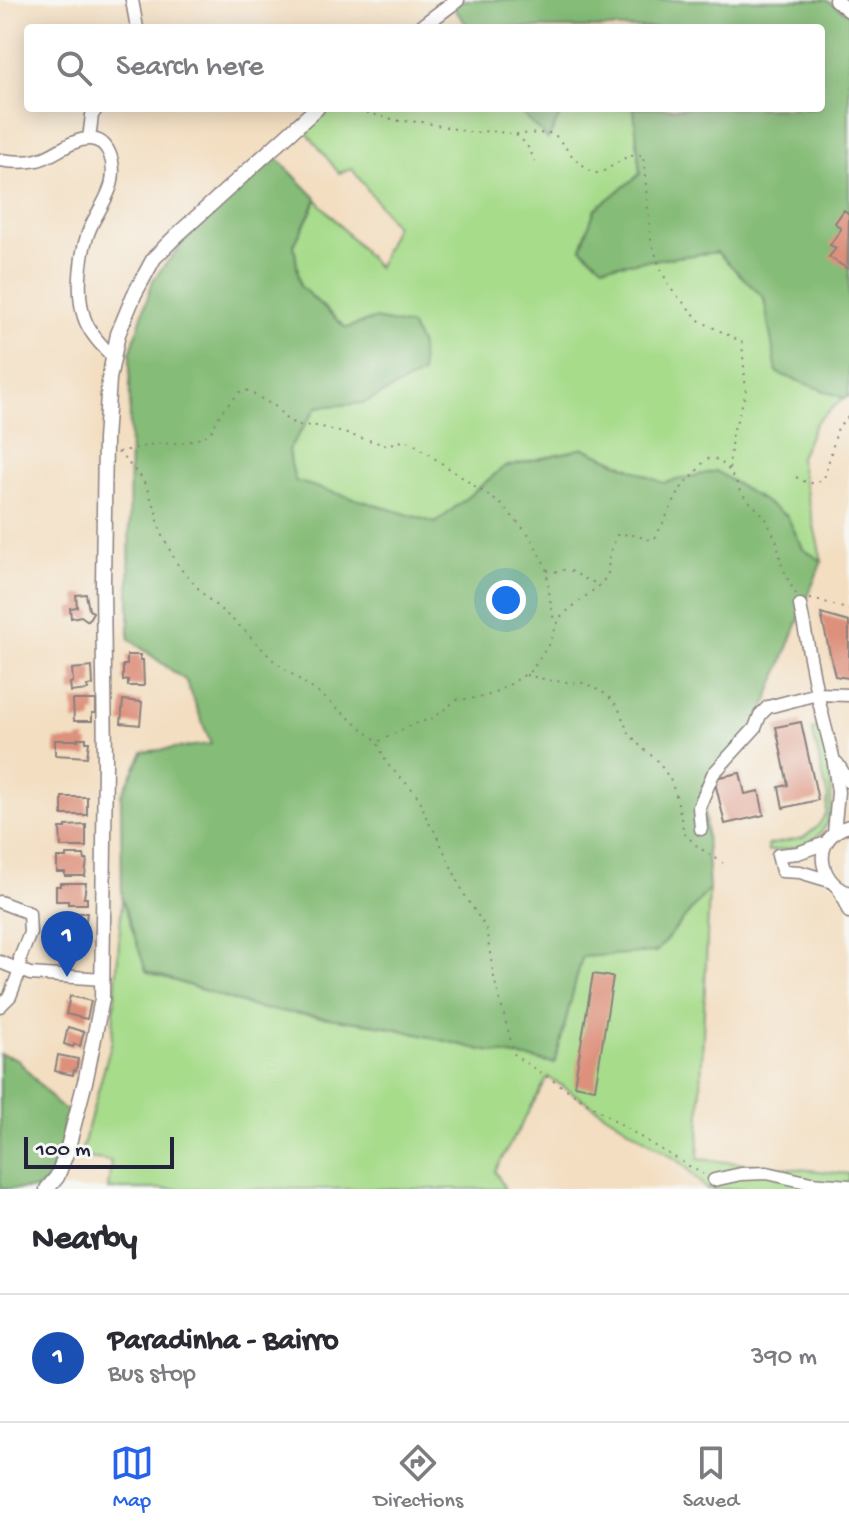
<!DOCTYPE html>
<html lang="en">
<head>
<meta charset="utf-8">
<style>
  :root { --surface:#fff; --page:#f7f7f7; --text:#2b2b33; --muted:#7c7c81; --line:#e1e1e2; --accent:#2563eb }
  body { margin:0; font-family:"Gochi Hand",sans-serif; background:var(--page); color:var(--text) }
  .scale { position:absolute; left:24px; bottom:20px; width:150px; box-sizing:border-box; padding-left:8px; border:4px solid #22223b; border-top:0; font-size:22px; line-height:28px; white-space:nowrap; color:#22223b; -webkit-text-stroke:6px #f6f6f2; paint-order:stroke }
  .you { position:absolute; left:506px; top:600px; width:28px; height:28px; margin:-20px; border:6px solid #fff; border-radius:50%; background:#1a73e8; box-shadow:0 0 0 12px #1a73e833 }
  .badge { display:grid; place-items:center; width:52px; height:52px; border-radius:50%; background:var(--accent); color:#fff; font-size:26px; font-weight:700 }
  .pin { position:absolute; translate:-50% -66px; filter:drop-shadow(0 2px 4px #0008) }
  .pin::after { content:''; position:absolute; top:42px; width:28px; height:24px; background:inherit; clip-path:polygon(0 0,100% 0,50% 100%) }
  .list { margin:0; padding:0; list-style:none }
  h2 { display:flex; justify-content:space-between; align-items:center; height:104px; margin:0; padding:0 32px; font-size:34px }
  h2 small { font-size:26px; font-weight:400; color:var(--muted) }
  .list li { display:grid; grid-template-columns:52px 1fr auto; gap:24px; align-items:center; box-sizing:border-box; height:128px; padding:0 32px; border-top:2px solid var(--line) }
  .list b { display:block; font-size:30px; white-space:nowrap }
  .list p { margin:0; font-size:26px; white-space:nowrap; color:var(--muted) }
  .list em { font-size:26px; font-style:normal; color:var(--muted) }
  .icon { flex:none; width:44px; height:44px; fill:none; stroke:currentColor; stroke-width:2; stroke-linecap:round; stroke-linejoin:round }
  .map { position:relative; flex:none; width:849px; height:1189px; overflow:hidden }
  .search { position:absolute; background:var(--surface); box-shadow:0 4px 20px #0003; left:24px; right:24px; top:24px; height:88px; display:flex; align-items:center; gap:20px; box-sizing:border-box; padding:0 28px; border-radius:8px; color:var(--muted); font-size:30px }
  .sheet { height:232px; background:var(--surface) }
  nav { display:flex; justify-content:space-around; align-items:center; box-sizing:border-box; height:112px; border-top:2px solid var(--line); background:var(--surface); font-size:22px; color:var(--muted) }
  nav a { display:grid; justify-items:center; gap:4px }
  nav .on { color:var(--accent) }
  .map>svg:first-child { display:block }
  .green { fill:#a7dc8b; stroke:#647f63; stroke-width:2 }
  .forest { fill:#85bc77; stroke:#546f59; stroke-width:2 }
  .building { fill:#dd907b }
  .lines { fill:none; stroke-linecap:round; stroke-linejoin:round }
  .minor-casing { stroke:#8a807e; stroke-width:15 }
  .tertiary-casing { stroke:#8a807e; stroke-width:17 }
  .path { stroke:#8a807e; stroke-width:2; stroke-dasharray:2 6; stroke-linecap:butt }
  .minor { stroke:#fff; stroke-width:12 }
  .tertiary { stroke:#fff; stroke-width:14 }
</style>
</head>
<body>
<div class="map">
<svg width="849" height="1189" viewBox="0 0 849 1189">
  <rect width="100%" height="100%" fill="#f6f6f2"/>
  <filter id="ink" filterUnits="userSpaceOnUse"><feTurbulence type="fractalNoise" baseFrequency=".0125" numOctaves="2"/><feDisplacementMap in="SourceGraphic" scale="16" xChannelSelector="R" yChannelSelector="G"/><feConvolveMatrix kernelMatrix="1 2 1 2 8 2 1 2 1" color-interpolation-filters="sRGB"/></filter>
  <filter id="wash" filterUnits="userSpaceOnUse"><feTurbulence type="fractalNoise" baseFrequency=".006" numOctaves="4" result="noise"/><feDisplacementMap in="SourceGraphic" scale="32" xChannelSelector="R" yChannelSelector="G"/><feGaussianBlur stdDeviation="1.8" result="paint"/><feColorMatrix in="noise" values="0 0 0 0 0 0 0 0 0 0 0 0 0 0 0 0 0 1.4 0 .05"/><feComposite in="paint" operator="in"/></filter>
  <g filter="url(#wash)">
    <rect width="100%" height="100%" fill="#f3dec1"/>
    <path class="green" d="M331 108H516L548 139 564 108H634L640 174 595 209 581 248 603 266 717 252 764 298 778 373 844 398 816 422 799 459 822 561 803 549 787 516 630 534V468L584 448 504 467 436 523 295 481 288 450 317 407 364 403 374 319 346 328 300 286 294 245 317 200 378 268 395 226 352 169 339 173 304 129Z
      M819 727C827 764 849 825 805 844 794 849 781 850 768 851V845L803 838 817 827 826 814 828 797 812 729Z
      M709 889 698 1159 849 1174V1189H706L683 1164 548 1077 495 1171 505 1189H108L111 1161 80 1157 112 1040 122 898 147 972 257 1008 385 1026 467 1046 554 1063 582 956 656 951Z"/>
    <path class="forest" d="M463 0H826L849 14V397L844 398 777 373 764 298 717 252 603 266 581 248 595 209 640 174 634 108H821V28H469L453 7Z
      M516 108H564L548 139Z
      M275 156 317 199 294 245 300 286 346 328 374 319 411 326 421 346 422 374 364 403 317 407 288 450 295 481 436 523 504 467 584 448 663 483 716 471 787 516 803 549 822 561 752 739 704 796 709 889 656 952 582 957 555 1063 482 1050 385 1026 257 1008 146 971 122 898 121 796 143 752 211 744 186 681 129 639 130 354 153 280 185 240Z
      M0 1054 16 1058 57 1104 71 1113 63 1121V1141L49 1180 37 1189H0Z"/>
    <g id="blocks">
      <path class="building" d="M844 210 849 214 848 269 829 257 836 248 830 245 841 229 835 223Z
        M86 594 89 610 93 612 88 621 81 616 71 618 70 608 77 607 76 595Z
        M821 614 849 622V678L835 676Z
        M127 655H140V660H143L144 686H128V680L123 681V665H127Z
        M92 667 93 685 87 686 88 690 71 692 70 683 73 682 72 669Z
        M73 700H96V713H92V721H74Z
        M123 700 142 702 140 725 121 723Z
        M801 722 818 800 783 808 779 787 788 785 776 727Z
        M78 738H86V742H89L87 757 55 755V740H78Z
        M740 773 745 794 759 791 764 815 725 824 714 778Z
        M62 797H87V815H62Z
        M86 825V847H61L60 828H66V826Z
        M66 855H84L85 860H87L85 876H65V872H57V858H66Z
        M60 883H86L84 898H87V904H68V901H56V886H60Z
        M61 913H87L85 927H87V934L68 933V931H57V916H61Z
        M593 974 613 977 595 1089 574 1085Z
        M70 996 91 1001 87 1019 66 1014Z
        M68 1027 84 1032 80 1046 74 1044 73 1047 64 1044Z
        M58 1055 78 1059 76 1071 74 1070 73 1075 55 1071Z"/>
    </g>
  </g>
  <g filter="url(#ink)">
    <use href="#blocks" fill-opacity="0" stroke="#8a807e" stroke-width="2"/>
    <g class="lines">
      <g class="minor-casing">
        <path id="minor" d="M132 0 137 28
          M835 0 849 11
          M89 139 92 115 97 108
          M0 160C12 162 25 163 37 160 54 157 70 139 89 139 110 139 115 164 112 181 110 195 97 213 91 226 80 250 76 292 84 317 89 333 102 346 113 357
          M800 605 817 694 833 757 838 792 834 833
          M837 763 849 782
          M849 826C812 836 816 881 849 893
          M701 829 699 807 713 774 755 728 760 715 768 707 817 694 849 695
          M826 843 798 853 778 855 782 871 800 872 830 881
          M839 889 849 912
          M0 902 29 913 30 933 20 958V970L10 996 0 1006
          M0 962 30 974 103 979
          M714 1180 741 1174 767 1173 811 1183 849 1186"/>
      </g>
      <g class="tertiary-casing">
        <path id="tertiary" d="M420 28 457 0
          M47 1189 57 1177 67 1151 86 1078 102 999 105 763 103 584 105 440 109 379 118 334 134 295 154 258 176 236 317 108"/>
      </g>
      <path class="path" d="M327 108 359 111 400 121 422 122 474 133 488 131 515 134 551 133 556 136 574 158 593 173H599L606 170 628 156 643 155 651 240 659 265 670 288 700 321 742 342 746 393 732 435 729 471
        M516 135C527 143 530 150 535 162
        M118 452 142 478 155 507 161 534 179 567 206 597 242 628 274 661 325 698 378 742 411 725 434 718 456 700 485 697 509 685 532 670 549 644 560 617 602 583 608 573 609 556 617 535 630 534 651 540 655 538 684 483 693 476 702 464 707 459 714 458 726 466 738 485 740 492 765 517 777 542 781 563 789 582 796 594
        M119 452 154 444 184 443 204 437 212 430 222 411 241 391 246 390 276 407 287 420 298 425 318 426 386 445 403 441 411 442 502 505 530 536 546 567 552 614 556 623
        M796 477C807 483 812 486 824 479L838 427 849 416
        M547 570C557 574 559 569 568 570 579 573 583 582 600 583
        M810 599 819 600 849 610
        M526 675 553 681 585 683 607 695 618 707 628 732 642 748 657 760 670 779 677 798 684 833 698 847 723 863
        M378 744 387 764 414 791 421 802 427 820 435 832 464 894 486 928 494 978 515 1056 653 1145 703 1174"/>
      <use href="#minor" class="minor"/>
      <use href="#tertiary" class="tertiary"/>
    </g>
  </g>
</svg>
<div class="scale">100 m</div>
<div class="you"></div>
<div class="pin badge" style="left:67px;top:977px;background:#1a4fb4">1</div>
<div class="search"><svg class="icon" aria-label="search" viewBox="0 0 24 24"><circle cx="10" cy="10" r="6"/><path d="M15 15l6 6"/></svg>Search here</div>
</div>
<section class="sheet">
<h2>Nearby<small></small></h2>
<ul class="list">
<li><span class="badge" style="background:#1a4fb4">1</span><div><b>Paradinha - Bairro</b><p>Bus stop</p></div><em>390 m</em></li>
</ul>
</section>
<nav>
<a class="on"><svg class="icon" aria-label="map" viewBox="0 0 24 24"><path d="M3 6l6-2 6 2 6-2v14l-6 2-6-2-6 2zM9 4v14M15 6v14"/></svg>Map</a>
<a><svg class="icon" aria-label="directions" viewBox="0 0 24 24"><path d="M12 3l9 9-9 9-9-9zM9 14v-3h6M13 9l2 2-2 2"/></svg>Directions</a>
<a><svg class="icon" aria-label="saved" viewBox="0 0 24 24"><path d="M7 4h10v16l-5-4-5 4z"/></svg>Saved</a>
</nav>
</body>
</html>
